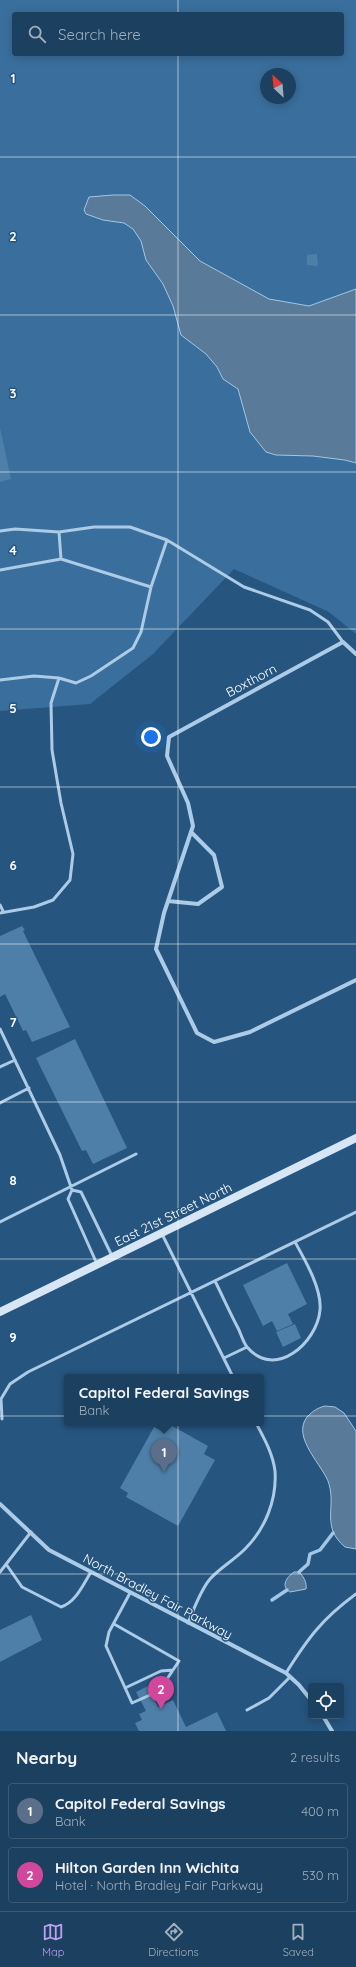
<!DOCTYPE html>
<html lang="en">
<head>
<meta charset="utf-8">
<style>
  :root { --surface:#1c405f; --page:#254765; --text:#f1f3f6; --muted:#a0afbd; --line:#3a5974; --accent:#bca0f2 }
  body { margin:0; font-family:Quicksand,sans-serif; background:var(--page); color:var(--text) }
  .controls { position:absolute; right:12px; bottom:12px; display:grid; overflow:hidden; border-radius:4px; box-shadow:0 2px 10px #0003 }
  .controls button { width:36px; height:36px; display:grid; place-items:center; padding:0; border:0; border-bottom:1px solid var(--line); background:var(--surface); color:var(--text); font:20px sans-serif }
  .compass { position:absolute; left:260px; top:68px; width:36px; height:36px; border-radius:50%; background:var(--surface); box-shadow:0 2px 10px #0003; rotate:334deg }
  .you { position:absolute; left:151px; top:737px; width:14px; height:14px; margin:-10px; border:3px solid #fff; border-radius:50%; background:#1a73e8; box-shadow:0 0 0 6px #1a73e833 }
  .badge { display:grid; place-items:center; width:26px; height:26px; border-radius:50%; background:var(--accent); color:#fff; font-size:13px; font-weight:700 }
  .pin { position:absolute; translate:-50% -33px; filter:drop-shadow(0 1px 2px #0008) }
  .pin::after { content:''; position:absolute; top:21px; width:14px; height:12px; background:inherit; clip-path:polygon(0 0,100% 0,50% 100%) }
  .popup { position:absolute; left:64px; top:1374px; width:200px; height:52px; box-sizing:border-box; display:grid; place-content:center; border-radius:4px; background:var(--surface); filter:drop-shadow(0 1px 3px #0005); font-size:13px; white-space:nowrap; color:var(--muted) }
  .popup b { font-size:15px; color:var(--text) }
  .popup::after { content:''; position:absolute; left:50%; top:100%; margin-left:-8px; border:8px solid transparent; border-top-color:var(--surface) }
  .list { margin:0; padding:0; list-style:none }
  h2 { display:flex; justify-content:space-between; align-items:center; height:52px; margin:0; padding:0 16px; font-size:17px }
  h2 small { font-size:13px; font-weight:400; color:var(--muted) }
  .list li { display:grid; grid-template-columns:26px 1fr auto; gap:12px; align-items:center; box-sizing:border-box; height:56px; margin:0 8px 8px; padding:0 8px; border:1px solid var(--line); border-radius:4px }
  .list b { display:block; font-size:15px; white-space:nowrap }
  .list p { margin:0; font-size:13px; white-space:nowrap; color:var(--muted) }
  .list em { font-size:13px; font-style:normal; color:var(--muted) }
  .icon { flex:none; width:22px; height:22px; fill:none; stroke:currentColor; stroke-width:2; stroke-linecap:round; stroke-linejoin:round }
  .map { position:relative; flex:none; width:356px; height:1731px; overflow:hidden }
  .search { position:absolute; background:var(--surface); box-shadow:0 2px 10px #0003; left:12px; right:12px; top:12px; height:44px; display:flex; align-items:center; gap:10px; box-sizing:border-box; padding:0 14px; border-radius:4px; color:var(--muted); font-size:15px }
  .sheet { height:180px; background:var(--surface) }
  nav { display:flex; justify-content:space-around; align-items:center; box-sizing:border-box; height:56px; border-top:1px solid var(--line); background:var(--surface); font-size:11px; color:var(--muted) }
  nav a { display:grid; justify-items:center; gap:2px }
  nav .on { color:var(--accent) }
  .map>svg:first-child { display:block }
  .green { fill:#3a6f9d; fill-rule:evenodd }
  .water { fill:#597a98; stroke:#a1c7e6 }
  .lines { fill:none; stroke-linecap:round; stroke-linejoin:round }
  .stream { stroke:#a1c7e6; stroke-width:3.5 }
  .building { fill:#4e7fa8 }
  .lane { stroke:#accbe6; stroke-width:3 }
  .street { stroke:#accbe6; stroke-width:4 }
  .secondary { stroke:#d6e6f5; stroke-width:8 }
  .grid { fill:none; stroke:#fff; stroke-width:1; stroke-opacity:0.55 }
  .labels { text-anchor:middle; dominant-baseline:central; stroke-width:3; stroke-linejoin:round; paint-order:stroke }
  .street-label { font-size:13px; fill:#fff; stroke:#26557f }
  .grid-label { font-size:13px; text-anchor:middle; font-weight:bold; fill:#fff; stroke:#26557f; stroke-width:3; stroke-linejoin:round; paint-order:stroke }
</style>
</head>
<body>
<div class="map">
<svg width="356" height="1731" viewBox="0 0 356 1731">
  <rect width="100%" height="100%" fill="#26557f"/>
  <path class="green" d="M0 0H356V634L329 612 234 569 153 654 90 704 0 711ZM14 14H342V54H14ZM266 74H290V98H266Z"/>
  <path class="water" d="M113 195H130L145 206 200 261 269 299 309 306 356 289V463L345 460 313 456 276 455 266 452 250 432 238 389 223 379 217 367 206 354 181 335 173 306 163 284 146 260 141 241 133 229 124 223 103 220 86 214 84 210 89 197Z
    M325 1406 335 1407 344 1413 356 1431V1549L345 1547C321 1527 336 1508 329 1484 324 1466 291 1438 307 1417 313 1411 317 1408 325 1406Z
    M294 1572H299C304 1577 307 1583 306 1589L290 1592C280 1586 287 1577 294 1572Z"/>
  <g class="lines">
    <path class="stream" d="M299 1572 308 1564 310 1554 320 1550 333 1533
      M272 1600 287 1590"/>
  </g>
  <path class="building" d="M317 254 318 266 307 265V255Z
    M0 428 11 479 0 482Z
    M22 926 25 930 23 931 70 1027 32 1042 26 1030 23 1031 5 994 0 997V936Z
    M75 1039 127 1148 93 1164 86 1150 82 1151 36 1058Z
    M287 1263 307 1304 288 1314 293 1324 277 1331 272 1321 263 1326 243 1285Z
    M295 1324 301 1338 283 1347 276 1332Z
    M164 1423H167L208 1446 204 1454 215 1460 178 1526 126 1497 128 1493 120 1488 154 1427 160 1430Z
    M31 1615 42 1640 0 1662V1630Z
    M148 1686 158 1707 173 1700 186 1727 217 1712 226 1731H139L135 1723 142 1720 139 1714 146 1711 136 1692Z"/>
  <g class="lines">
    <path class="lane" d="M0 531 15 529 59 532 94 527H130L167 540 244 587 310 610 328 622 343 642
      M61 559 151 587
      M0 570 61 559 59 532
      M0 680 34 676 59 678 76 683 91 676 133 648 141 632 151 587 167 540
      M0 905 3 911
      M0 913 34 907 53 900 70 880 73 854 61 803 52 750 51 703 59 678
      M0 1029 60 1155 72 1190 68 1199 97 1264
      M0 1067 15 1060
      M0 1103 29 1088
      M72 1190 81 1192 112 1256
      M0 1222 136 1154
      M162 1234 233 1377
      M215 1281C223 1297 230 1313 238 1328 241 1334 243 1342 247 1347 275 1380 317 1343 320 1310 322 1289 305 1260 295 1242
      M224 1358 247 1347
      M2 1419 1 1399 10 1384 28 1372 356 1212
      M6 1564 22 1587 61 1607C76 1602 83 1585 91 1572
      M0 1572 31 1532
      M188 1623C194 1609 200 1591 210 1579 220 1568 234 1560 245 1549 265 1529 277 1500 275 1471 273 1454 264 1438 256 1423
      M114 1624 179 1661 159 1691 132 1703 106 1646 109 1632 130 1593
      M286 1673C308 1638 322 1619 356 1594
      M125 1688 161 1671 173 1670
      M247 1710 269 1698 290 1677"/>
    <path class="street" d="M356 654 343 642 169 737 167 756 188 803 193 826 164 913 156 949 197 1033 214 1042 250 1032 356 980
      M168 901 198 904 222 887 214 855 191 832
      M0 1504 49 1550 286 1673 299 1685 311 1700
      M323 1716 332 1731"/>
    <path class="secondary" d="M0 1312 356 1138"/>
  </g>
  <path class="grid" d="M178 0V14M178 54V1731M0 157H356M0 315H356M0 472H356M0 629H356M0 787H356M0 944H356M0 1102H356M0 1259H356M0 1416H356M0 1574H356"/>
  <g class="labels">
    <g class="street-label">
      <text transform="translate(251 680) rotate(-28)">Boxthorn</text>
      <text transform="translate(173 1214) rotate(-26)">East 21st Street North</text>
      <text transform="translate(158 1596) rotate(28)">North Bradley Fair Parkway</text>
    </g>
  </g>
  <g class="grid-label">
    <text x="13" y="83">1</text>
    <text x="13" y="241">2</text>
    <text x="13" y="398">3</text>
    <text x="13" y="555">4</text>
    <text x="13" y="713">5</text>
    <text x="13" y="870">6</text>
    <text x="13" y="1027">7</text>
    <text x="13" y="1185">8</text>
    <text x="13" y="1342">9</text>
  </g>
</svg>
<div class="controls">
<button><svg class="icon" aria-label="locate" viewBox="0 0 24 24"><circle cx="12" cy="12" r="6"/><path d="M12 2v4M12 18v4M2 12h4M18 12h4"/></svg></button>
</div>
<svg class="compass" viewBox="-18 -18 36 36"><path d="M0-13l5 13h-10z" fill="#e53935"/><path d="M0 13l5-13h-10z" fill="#a0afbd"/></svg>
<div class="you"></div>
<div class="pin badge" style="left:164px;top:1472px;background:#5c6f8a">1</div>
<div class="popup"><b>Capitol Federal Savings</b>Bank</div>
<div class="pin badge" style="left:161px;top:1709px;background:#d1479c">2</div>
<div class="search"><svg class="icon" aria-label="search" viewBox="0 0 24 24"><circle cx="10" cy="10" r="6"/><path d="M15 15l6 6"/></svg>Search here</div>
</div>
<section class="sheet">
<h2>Nearby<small>2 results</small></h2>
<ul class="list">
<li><span class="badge" style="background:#5c6f8a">1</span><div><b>Capitol Federal Savings</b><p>Bank</p></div><em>400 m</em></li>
<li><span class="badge" style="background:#d1479c">2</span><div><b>Hilton Garden Inn Wichita</b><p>Hotel · North Bradley Fair Parkway</p></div><em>530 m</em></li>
</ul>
</section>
<nav>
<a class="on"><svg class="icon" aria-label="map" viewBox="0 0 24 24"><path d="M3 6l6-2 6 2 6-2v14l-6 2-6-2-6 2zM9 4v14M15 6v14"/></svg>Map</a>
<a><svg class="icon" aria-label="directions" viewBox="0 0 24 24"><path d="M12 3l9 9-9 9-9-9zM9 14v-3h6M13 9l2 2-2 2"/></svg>Directions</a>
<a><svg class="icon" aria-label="saved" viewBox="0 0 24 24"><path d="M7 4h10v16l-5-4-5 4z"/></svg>Saved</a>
</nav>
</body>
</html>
